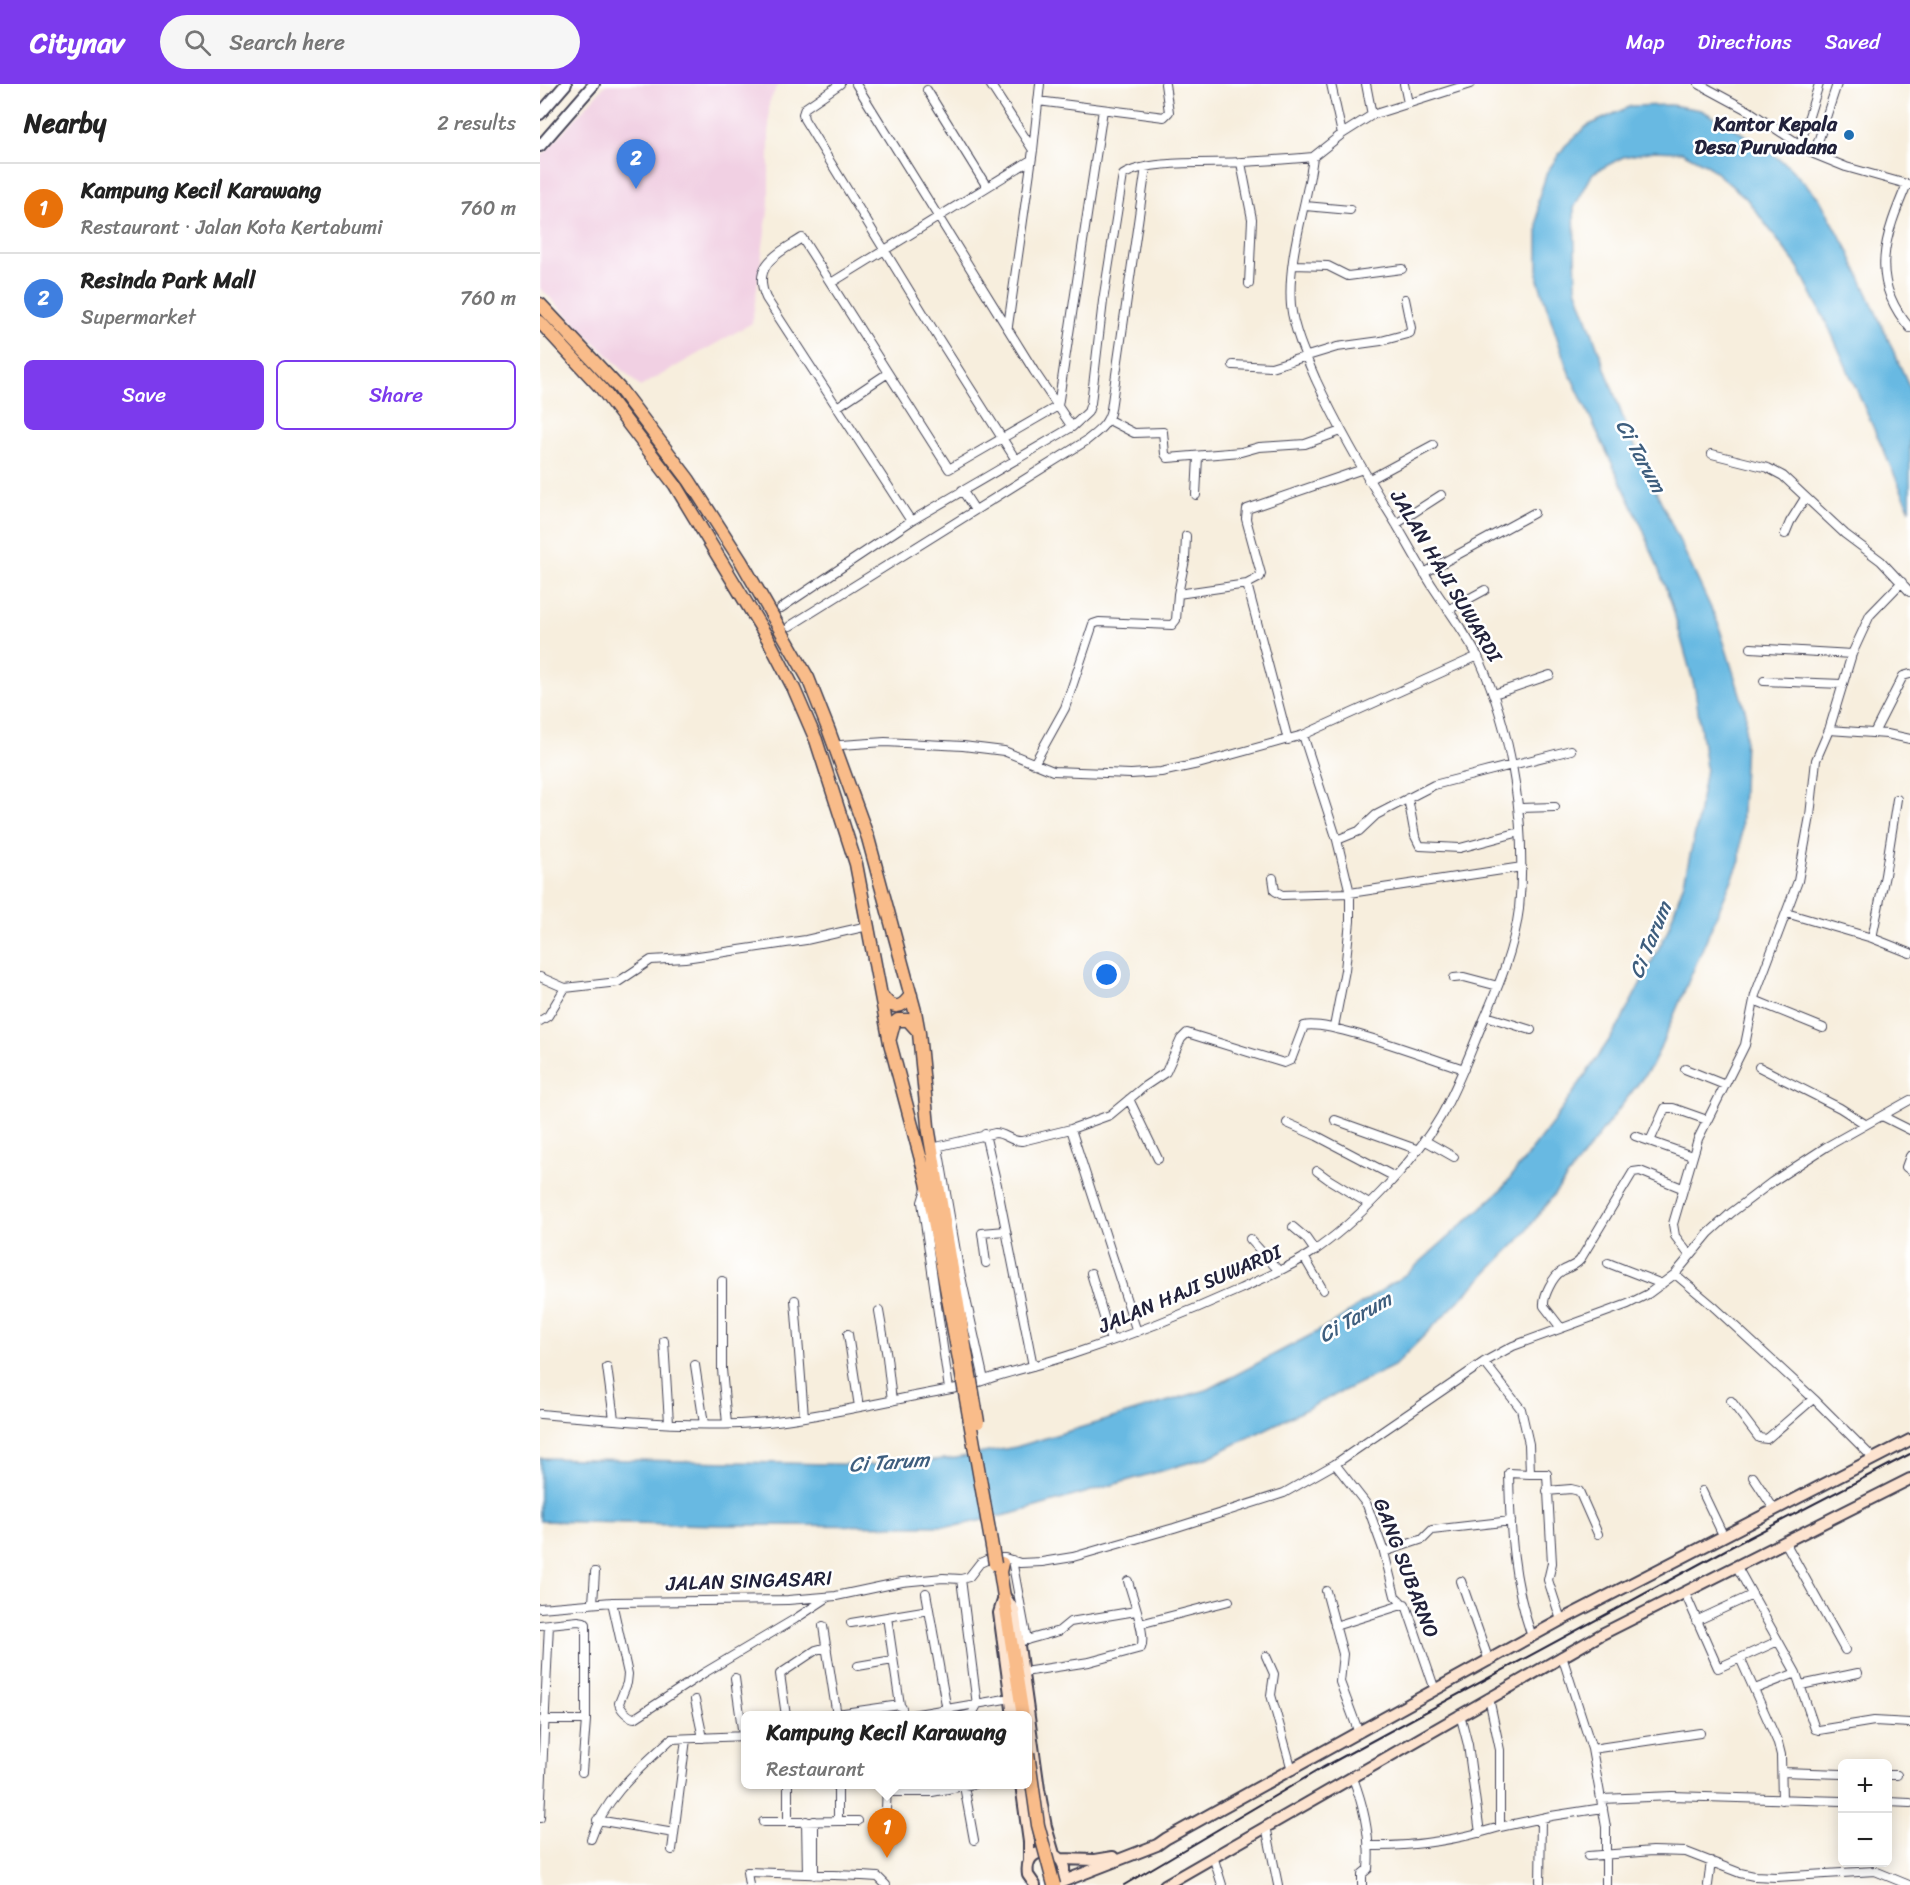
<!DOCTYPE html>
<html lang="en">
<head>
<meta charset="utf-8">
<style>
  :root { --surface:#fff; --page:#f6f6f6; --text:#222; --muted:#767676; --line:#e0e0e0; --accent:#7c3aed }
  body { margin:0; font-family:Sriracha,sans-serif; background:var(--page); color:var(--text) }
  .controls { position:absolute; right:18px; bottom:18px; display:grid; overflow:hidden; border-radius:9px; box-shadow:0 3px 15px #0003 }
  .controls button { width:54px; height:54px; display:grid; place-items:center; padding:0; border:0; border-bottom:2px solid var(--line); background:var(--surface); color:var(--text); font:30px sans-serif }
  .you { position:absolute; left:567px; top:891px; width:21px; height:21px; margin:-15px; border:4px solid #fff; border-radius:50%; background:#1a73e8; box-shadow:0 0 0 9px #1a73e833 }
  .badge { display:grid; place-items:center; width:39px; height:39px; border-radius:50%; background:var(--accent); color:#fff; font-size:20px; font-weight:700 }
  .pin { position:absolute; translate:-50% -50px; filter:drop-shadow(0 2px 3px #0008) }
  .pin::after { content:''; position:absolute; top:32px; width:21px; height:18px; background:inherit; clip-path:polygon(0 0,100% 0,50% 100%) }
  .popup { position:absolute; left:201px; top:1627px; width:291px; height:78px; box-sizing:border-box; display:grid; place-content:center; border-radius:9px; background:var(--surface); filter:drop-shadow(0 2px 4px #0005); font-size:20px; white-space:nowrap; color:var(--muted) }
  .popup b { font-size:22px; color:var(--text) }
  .popup::after { content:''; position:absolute; left:50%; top:100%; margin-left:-12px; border:12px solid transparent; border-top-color:var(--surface) }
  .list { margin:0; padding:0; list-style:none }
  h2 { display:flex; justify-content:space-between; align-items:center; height:78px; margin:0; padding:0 24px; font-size:26px }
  h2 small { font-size:20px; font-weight:400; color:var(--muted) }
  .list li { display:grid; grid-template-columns:39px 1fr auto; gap:18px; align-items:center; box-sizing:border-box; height:90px; padding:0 24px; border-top:2px solid var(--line) }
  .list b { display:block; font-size:22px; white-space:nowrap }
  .list p { margin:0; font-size:20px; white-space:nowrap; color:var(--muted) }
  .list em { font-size:20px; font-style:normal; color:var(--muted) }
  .actions { display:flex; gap:12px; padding:18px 24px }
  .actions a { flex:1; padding:14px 0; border:2px solid var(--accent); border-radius:9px; text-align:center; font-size:21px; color:var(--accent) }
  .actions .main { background:var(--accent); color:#fff }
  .icon { flex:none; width:33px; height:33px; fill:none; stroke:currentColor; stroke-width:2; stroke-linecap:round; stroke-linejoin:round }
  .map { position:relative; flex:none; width:1370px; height:1801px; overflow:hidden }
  header { display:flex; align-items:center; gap:36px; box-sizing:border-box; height:84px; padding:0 30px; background:var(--accent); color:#fff }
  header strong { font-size:28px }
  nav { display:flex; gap:33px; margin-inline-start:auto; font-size:21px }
  .search { width:420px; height:54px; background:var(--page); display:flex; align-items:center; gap:15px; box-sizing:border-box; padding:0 21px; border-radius:33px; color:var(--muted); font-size:22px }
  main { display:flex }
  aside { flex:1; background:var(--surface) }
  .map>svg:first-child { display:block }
  .built { fill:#f1d0e3 }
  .water { fill:#67b9e2; stroke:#446e8e; stroke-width:1.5 }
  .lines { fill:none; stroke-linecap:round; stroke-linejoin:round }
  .minor-casing { stroke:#424153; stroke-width:10 }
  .tertiary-casing { stroke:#424153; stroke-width:14 }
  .secondary-casing { stroke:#424153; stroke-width:14 }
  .primary-casing { stroke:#424153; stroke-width:15 }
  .minor { stroke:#fff; stroke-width:8 }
  .tertiary { stroke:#fff; stroke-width:10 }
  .secondary { stroke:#fde4d0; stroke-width:10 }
  .primary { stroke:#f9bc8a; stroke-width:12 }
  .rail { stroke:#22223b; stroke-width:2 }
  .primary-bridge-casing { stroke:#424153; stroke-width:15; stroke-linecap:butt }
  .primary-bridge { stroke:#f9bc8a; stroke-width:12 }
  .poi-dot { fill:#1f6fb2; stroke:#fff; stroke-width:2 }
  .labels { text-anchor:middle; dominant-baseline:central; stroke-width:5; stroke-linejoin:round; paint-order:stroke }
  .poi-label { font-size:20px; font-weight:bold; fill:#22223b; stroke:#fff; text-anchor:end }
  .street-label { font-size:20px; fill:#22223b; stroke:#fff }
  .water-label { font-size:21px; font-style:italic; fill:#3e5e7e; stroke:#fff }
</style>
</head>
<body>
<header>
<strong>Citynav</strong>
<div class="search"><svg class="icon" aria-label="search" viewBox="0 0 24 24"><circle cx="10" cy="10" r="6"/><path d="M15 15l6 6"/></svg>Search here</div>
<nav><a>Map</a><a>Directions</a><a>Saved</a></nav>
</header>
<main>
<aside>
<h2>Nearby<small>2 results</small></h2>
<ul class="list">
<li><span class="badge" style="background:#e8710a">1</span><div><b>Kampung Kecil Karawang</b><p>Restaurant · Jalan Kota Kertabumi</p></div><em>760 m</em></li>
<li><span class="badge" style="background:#3f7fe0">2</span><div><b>Resinda Park Mall</b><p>Supermarket</p></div><em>760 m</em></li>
</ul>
<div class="actions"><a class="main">Save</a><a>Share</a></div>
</aside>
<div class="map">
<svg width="1370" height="1801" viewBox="0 0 1370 1801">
  <rect width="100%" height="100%" fill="#fff"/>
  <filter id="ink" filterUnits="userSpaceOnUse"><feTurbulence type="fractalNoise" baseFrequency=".0167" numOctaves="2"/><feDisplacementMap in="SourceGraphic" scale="12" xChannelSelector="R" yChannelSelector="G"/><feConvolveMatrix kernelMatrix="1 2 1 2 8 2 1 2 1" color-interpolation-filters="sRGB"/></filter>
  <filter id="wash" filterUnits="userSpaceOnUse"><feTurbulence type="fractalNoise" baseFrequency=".008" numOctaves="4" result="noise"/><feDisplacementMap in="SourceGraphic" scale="24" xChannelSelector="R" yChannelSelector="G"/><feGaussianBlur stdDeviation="1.35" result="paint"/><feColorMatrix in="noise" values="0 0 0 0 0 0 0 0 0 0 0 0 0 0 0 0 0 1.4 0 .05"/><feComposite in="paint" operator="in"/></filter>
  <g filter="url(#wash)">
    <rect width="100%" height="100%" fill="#f7eedd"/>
    <path class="built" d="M66 0H238L229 19V120L212 239 100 303 0 204V74Z"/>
    <path class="water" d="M1131 21 1161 26 1189 41 1222 62 1248 82 1279 114 1307 164 1370 304V426L1290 246 1258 183 1206 114 1167 81 1142 68 1114 67 1083 73 1053 89 1034 124 1036 204 1087 345 1178 539 1206 629 1200 777 1113 980 981 1154 854 1282 669 1373 475 1429 415 1442 180 1441 0 1437V1374L336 1381 416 1374 476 1363 669 1305 788 1242 869 1188 961 1106 1014 1037 1078 943 1127 848 1144 798 1156 745 1166 684 1155 605 1131 518 1103 445 1027 284 998 196V116L1007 88 1025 62 1047 42 1091 22Z"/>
  </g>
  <g filter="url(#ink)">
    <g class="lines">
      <g class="minor-casing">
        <path id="minor" d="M300 0 265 24 263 30 264 35 399 255 476 376
          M316 0 494 287 532 343
          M450 0 493 66
          M791 0 802 50
          M826 0 832 31
          M864 0 868 19
          M1159 0 1209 27 1274 70 1306 83 1370 101
          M387 6 447 103
          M498 17 624 33 629 28 625 0
          M1260 61 1279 0
          M1274 70 1297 0
          M701 79 712 135 709 200
          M1367 100C1345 152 1328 196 1370 244
          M765 122 810 126
          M753 181 788 182 808 192 862 185
          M291 199 491 76
          M468 242 493 66 500 0
          M693 281 731 283 797 263 841 257 867 250 870 249 871 244 865 215
          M297 323 348 289
          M569 336 594 349 623 348 625 370 628 374 701 368 719 363 765 360 801 347
          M1172 370 1228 384 1243 392 1305 450 1341 477 1370 508
          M828 396 893 361
          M422 406 435 426
          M656 411 658 373
          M371 437 226 214C211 180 239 169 262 154L409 385 518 322 563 26
          M856 440 901 411
          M1245 450 1250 438 1265 414
          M884 489 994 429
          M638 510 645 476 646 452
          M241 524 371 437 532 343 548 328 551 319 563 217 583 91C607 75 672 80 703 78 726 77 750 75 773 73
          M908 526 945 506
          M250 542 546 357C558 347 568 341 571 325L606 83
          M1211 564 1312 570
          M1224 597 1302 600
          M954 610 1010 591
          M1289 646 1347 650 1370 655
          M1334 649 1363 592 1370 590
          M763 651 797 756 810 809V837L805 886 794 943
          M748 656 707 500 720 493 721 490 706 435 707 425 823 385
          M301 661 345 658 423 662 464 667 513 687 591 690 621 688 658 680 763 651 938 572
          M494 680 525 624 553 540 559 538 632 541 636 536 638 510 707 500
          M868 714 875 752 880 762 920 764 980 748
          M980 724 1015 723
          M797 756 819 747 836 731 894 701 1031 666
          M733 794 735 807 742 811 810 809 982 783
          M1246 829 1332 854 1370 869
          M1332 854 1345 791 1357 715
          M0 893 25 904 78 898 111 876 145 874 266 856 328 842
          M914 894 924 893 958 902
          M1214 916 1283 944
          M946 932 991 946
          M0 937 8 932 25 904
          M1219 983 1300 1024 1325 1040
          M1145 985 1185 1001
          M589 1015 618 1075
          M1342 1032 1370 1046
          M795 1036 876 1065
          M747 1039 777 1052 855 1093
          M531 1045 597 1248
          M445 1050 457 1101 493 1282
          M1095 1052 1152 1072
          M884 1056 914 1073
          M1110 1057 1125 1024H1133L1167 1036
          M398 1063 418 1179 444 1296
          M392 1064 455 1049C465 1049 471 1058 482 1057L531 1045 570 1031 605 1002 626 988 641 955 647 949 744 979 751 976 764 942C788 935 894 976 924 985
          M1370 1072 1366 1083 1370 1086
          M777 1087 788 1095 829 1120
          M386 1105 382 1118 409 1305
          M753 1143 766 1154 775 1167
          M710 1155 739 1187
          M1150 1172 1135 1152 1133 1140 1158 1055 1205 961 1215 911 1258 797 1270 732 1276 676 1289 646 1312 570 1330 531 1362 498
          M764 1173 783 1206
          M446 1179 442 1149 466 1147
          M1068 1179 1122 1200
          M551 1189 571 1257
          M1135 1190 1173 1222 1276 1317 1333 1374
          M182 1197V1285L187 1340
          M255 1216 264 1333
          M339 1227 347 1273 352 1317
          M1021 1244 1004 1222C1003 1212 1013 1192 1022 1187 1029 1183 1035 1182 1040 1176L1093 1088 1100 1087 1142 1104
          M308 1250 319 1323
          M124 1257 129 1339
          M944 1278 981 1325 989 1360 990 1390H1007L1012 1479 1008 1496 1021 1536
          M155 1281 164 1340
          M67 1283 74 1335
          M439 1298C469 1287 500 1281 530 1271 588 1252 645 1230 700 1205 724 1194 749 1184 771 1169 815 1140 874 1078 901 1032 918 1002 930 969 943 938 959 901 974 865 979 825 987 745 973 650 940 577 929 554 908 526 893 503 879 481 867 458 853 435 825 390 799 345 776 296 766 273 754 247 751 222 747 172 767 122 773 73L802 50 832 31 930 0
          M1191 1317 1219 1354 1227 1355 1273 1315
          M0 1330C75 1336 153 1345 228 1338 292 1331 354 1315 417 1304
          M795 1380 827 1421 844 1468 855 1512 867 1524 895 1606
          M990 1390 969 1389C970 1447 973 1498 992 1553
          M1213 1393 1234 1425
          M1007 1407 1031 1405 1039 1407 1058 1450
          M1162 1407 1183 1451
          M1245 1458 1305 1566
          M844 1468 883 1455 892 1446 971 1437
          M472 1476 487 1556
          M1197 1483 1256 1589 1275 1645 1279 1646 1334 1637 1370 1639
          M421 1495 437 1621 432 1630 423 1632
          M921 1497 949 1577
          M786 1507 803 1570 800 1598 819 1649
          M386 1509 408 1632
          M1145 1509 1178 1584 1238 1557
          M72 1518 88 1590 87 1599 79 1619C80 1625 89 1634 95 1634L164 1589 255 1535 287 1514
          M53 1519 55 1488
          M0 1524 72 1518 248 1516 296 1512 362 1498 403 1494 421 1495 429 1493 440 1479 451 1474H465L480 1479 502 1478 533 1473 634 1444 744 1409 795 1380 944 1278 973 1262 1088 1220 1108 1210 1135 1190 1169 1149 1191 1129 1232 1098 1286 1063 1370 1016
          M347 1533 360 1621
          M1156 1537 1212 1511
          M311 1539 389 1526
          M600 1540 689 1517
          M0 1541 38 1537 44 1538 46 1540V1636L42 1688
          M283 1542 297 1632
          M795 1542 865 1520
          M479 1558 519 1547 530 1538 596 1527
          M726 1572 734 1590 731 1611 752 1686
          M1022 1572 1052 1665 1066 1743V1801
          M1200 1574 1238 1659 1241 1671 1242 1716
          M318 1582 353 1576
          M484 1588 549 1578 601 1564C607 1551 592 1512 588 1497
          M195 1594 203 1652
          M1261 1601 1318 1589
          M1215 1605 1256 1589
          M949 1614 960 1666V1743L1011 1732 1063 1724
          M155 1616 163 1654
          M297 1630 360 1621 362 1624
          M920 1630 928 1661 940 1749
          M246 1632 240 1590 276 1566 287 1563
          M366 1632 471 1614
          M3 1636H46
          M1052 1665 1160 1649
          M1242 1688 1302 1690
          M1348 1691H1357
          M813 1694C824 1723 831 1753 828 1785L822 1790V1801
          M248 1700V1738L298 1737V1700
          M424 1702 434 1756
          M347 1708H392L434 1700
          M1062 1715 1132 1712 1302 1717
          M1348 1718 1370 1719
          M346 1726 347 1700
          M0 1734 9 1540
          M57 1736 134 1749
          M266 1737 267 1790
          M298 1737H318
          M223 1738H248
          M726 1742 738 1801
          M51 1755C65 1713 99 1685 131 1655L206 1652
          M828 1762C873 1763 917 1756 960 1743
          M132 1766 146 1655
          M673 1772 682 1801
          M1048 1772 1113 1767 1146 1768 1200 1789 1214 1792 1236 1793 1335 1787 1369 1801
          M274 1791V1737
          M209 1801 207 1788 322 1792 338 1793 346 1801
          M1000 1801 1001 1734
          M1168 1801 1171 1777"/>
      </g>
      <g class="tertiary-casing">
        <path id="tertiary" d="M0 30 26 0
          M0 62 54 0"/>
      </g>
      <g class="secondary-casing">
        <path id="secondary" d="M464 1511 474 1526 499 1705 506 1743 514 1770
          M464 1513 459 1529 473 1632
          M481 1700 489 1758V1778
          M520 1775 555 1776 573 1773
          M519 1799 617 1761 627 1754 1021 1536 1370 1356
          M495 1801 488 1791C482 1750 546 1772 516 1801
          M625 1801 1062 1550 1370 1395"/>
      </g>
      <g class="primary-casing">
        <path id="primary" d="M0 220 80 305 149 396 201 477 268 594 289 647 328 754 375 927 379 949 388 1042 428 1280
          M0 238 61 304 135 401 228 555 254 605 276 656 316 780 350 959 387 1098 420 1281
          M341 911C352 925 360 927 371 911
          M350 954 354 939 358 936H368L377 946
          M462 1479 460 1488 483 1632"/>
      </g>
      <use href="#minor" class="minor"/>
      <use href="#tertiary" class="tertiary"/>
      <use href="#secondary" class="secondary"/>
      <use href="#primary" class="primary"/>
      <path class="rail" d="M584 1801 782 1684 1189 1464 1370 1370"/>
      <g class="primary-bridge-casing">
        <path id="primary-bridge" d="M428 1280 438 1338
          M420 1281 455 1480
          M488 1669 498 1741 514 1801"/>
      </g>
      <use href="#primary-bridge" class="primary-bridge"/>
    </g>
  </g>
  <circle class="poi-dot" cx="1309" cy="51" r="6"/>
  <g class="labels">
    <g class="poi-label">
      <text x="1297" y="40">Kantor Kepala<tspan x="1297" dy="23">Desa Purwadana</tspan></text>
    </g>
    <g class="street-label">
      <text transform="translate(906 492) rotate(59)">JALAN HAJI SUWARDI</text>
      <text transform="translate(650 1205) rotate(-23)">JALAN HAJI SUWARDI</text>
      <text transform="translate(866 1484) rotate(69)">GANG SUBARNO</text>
      <text transform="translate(209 1497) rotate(-2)">JALAN SINGASARI</text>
    </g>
    <g class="water-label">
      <text transform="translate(1101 372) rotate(61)">Ci Tarum</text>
      <text transform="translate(1110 856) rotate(-68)">Ci Tarum</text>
      <text transform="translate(815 1233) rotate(-30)">Ci Tarum</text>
      <text transform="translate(349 1378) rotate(-4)">Ci Tarum</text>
    </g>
  </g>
</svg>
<div class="controls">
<button>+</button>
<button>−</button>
</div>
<div class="you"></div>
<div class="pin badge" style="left:347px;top:1774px;background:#e8710a">1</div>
<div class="popup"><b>Kampung Kecil Karawang</b>Restaurant</div>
<div class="pin badge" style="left:96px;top:105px;background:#3f7fe0">2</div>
</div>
</main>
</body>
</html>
